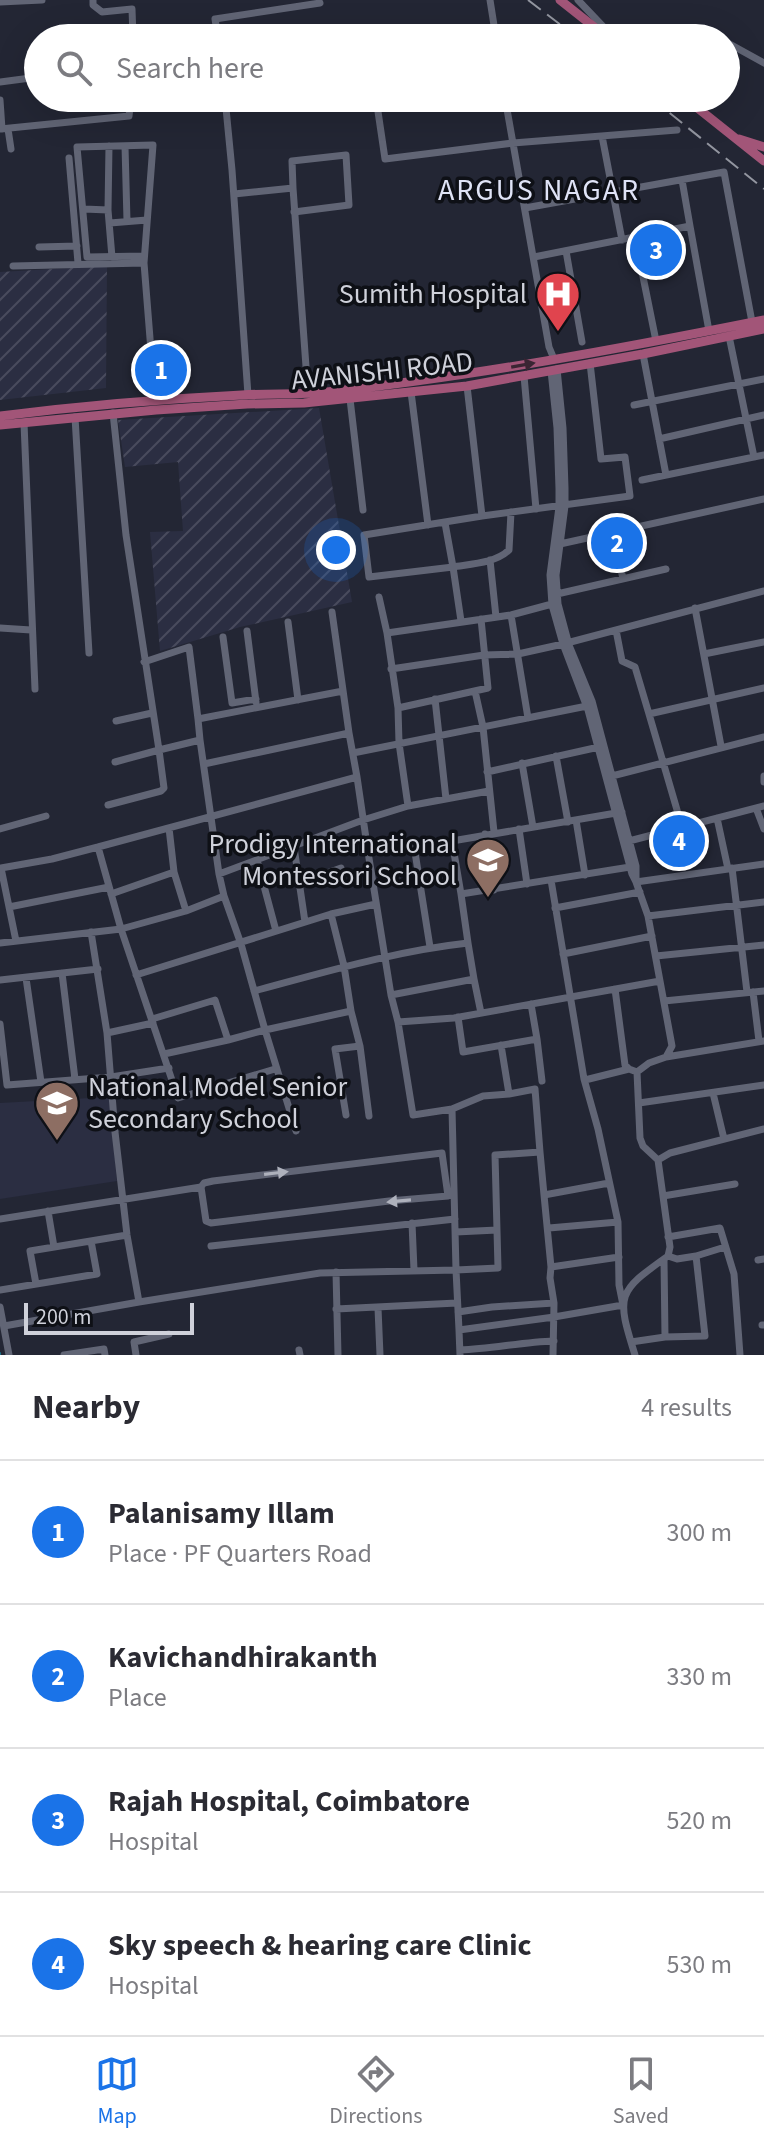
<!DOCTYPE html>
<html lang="en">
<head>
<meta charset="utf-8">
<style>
  :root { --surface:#fff; --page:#f7f7f7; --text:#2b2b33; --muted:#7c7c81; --line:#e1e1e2; --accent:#1a73e8 }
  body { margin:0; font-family:"Source Sans 3",sans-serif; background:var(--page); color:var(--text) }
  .scale { position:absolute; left:24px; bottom:20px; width:170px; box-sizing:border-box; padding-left:8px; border:4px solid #cfd1da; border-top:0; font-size:22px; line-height:28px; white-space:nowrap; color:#cfd1da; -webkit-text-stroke:6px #0e1016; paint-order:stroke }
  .you { position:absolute; left:336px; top:550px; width:28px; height:28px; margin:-20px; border:6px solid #fff; border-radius:50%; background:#1a73e8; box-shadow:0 0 0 12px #1a73e833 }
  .badge { display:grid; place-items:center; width:52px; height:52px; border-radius:50%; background:var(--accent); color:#fff; font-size:26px; font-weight:700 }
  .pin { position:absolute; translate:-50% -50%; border:4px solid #fff; box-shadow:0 2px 8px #0006 }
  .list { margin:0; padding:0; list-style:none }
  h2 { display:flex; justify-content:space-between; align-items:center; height:104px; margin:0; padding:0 32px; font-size:34px }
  h2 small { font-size:26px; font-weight:400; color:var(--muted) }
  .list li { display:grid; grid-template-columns:52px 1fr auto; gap:24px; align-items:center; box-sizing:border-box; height:144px; padding:0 32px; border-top:2px solid var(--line) }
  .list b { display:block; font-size:30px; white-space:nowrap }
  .list p { margin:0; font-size:26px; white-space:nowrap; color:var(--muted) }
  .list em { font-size:26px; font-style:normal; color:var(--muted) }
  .icon { flex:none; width:44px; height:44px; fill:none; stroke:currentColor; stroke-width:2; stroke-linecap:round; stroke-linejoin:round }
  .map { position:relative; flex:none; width:764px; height:1355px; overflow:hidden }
  .search { position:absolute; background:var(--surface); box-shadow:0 8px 32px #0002; left:24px; right:24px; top:24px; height:88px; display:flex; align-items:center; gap:20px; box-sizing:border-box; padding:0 28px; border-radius:44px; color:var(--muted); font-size:30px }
  .sheet { height:680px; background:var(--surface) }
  nav { display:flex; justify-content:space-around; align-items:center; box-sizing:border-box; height:112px; border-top:2px solid var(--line); background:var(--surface); font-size:22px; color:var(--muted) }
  nav a { display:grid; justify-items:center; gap:4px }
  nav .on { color:var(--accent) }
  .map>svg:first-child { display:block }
  .built { fill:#2b2e42 }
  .industrial { fill:url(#industrial-furrows) }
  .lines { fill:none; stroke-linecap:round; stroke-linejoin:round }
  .stream { stroke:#1a6b83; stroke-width:2 }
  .minor { stroke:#616575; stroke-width:7 }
  .major { stroke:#a25578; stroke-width:9 }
  .rail { stroke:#9396a0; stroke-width:2; stroke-dasharray:16 8; stroke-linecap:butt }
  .oneway { fill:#3a2533 }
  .oneway2 { fill:#aeb1bc }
  .labels { text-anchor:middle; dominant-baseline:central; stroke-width:7; stroke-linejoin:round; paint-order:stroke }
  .poi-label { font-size:28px; fill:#cfd1da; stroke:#0e1016; text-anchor:end }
  .street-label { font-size:28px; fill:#cfd1da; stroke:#0e1016 }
  .neighbourhood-label { font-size:30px; letter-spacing:2px; fill:#dfe3f6; stroke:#0e1016 }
</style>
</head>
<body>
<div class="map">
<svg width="764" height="1355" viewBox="0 0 764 1355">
  <defs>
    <pattern id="industrial-furrows" width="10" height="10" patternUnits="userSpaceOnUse" patternTransform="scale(2)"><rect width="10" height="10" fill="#2b2e42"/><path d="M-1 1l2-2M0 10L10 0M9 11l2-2" fill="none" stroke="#494b5d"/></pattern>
  </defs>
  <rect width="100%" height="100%" fill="#232634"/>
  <path class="built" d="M109 1097 117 1181 0 1199V1103Z"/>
  <path class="industrial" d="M107 266 106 388 0 400V272Z
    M319 408 352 602 240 627 160 651 150 532 183 531 178 462 125 467 118 420Z"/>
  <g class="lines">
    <path class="stream" d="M0 1353V1355"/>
    <path class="minor" d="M93 0V5L102 12 132 9 133 38
      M490 0 496 38
      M578 0 614 38
      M0 2 42 0
      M218 38 215 19 320 3
      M298 38 320 34
      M709 38 710 36 718 38
      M726 42 764 63
      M0 82 38 77
      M225 98 232 170 248 395
      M376 98 385 159 513 143 677 130
      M505 98 549 347 554 359
      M0 100 2 129
      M0 129 129 116 131 98
      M8 129 11 149
      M602 136 622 240
      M109 146 108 210 112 257
      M125 146 127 221
      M69 158 78 263
      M682 180 690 226
      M293 188 292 161 346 155 349 205 294 212
      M234 194 293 188 308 394
      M525 208 724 172 752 322
      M84 209 108 210
      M110 223 147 220
      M635 237 656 341
      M39 247 77 246
      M566 251 582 342
      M144 256 87 257 77 147 153 145 144 263
      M534 257 690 226 709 331
      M13 266 144 263 155 401
      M729 336 754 457
      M643 354 666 475
      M557 369 563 428 565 488V506L556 575 558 604 569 645 592 701 636 866V878
      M551 371 557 428 559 489V507L550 575 552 605 563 644 588 710 632 874 636 882 648 916 672 1046 666 1057 649 1063 637 1072 640 1138 643 1146 658 1160 670 1247 668 1256C617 1292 616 1295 635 1355
      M524 376 536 509
      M467 386 482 516
      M411 392 428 525
      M350 399 363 510
      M634 405 764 379
      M75 417 89 653
      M24 423 35 689
      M659 439 764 415
      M642 480 764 455
      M445 523 453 567C471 564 496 563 509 550L511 512
      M560 544 764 499
      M490 560 496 617
      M619 560 623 579
      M557 594 666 569
      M379 597 387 633
      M695 608 721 746
      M332 612 349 733
      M511 615 528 718
      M461 621 453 567 369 577 364 535 482 516 630 496 625 457 601 459 590 363
      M288 622 298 700
      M0 628 31 630
      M616 630 622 661 635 667 649 714
      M247 631 256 702
      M223 637 232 703 256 699
      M704 654 764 642
      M144 662 189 647 198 719 343 691
      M391 669 484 655 518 654 563 644 764 591
      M475 691 483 727 494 832
      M435 699 446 799
      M398 708 488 688 481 619
      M198 719 200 740
      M116 721 152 713
      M353 753 587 706
      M556 756 568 822
      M522 763 533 827
      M204 764 349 733 357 777
      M487 772 599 747
      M612 776 764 737
      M764 776V782
      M108 805 161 791 164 788 159 750 115 762
      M408 806 399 743 398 708 387 633 511 615 552 604
      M756 808 764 829
      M717 818 728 869
      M576 820 585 875
      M682 827 649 714 764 688
      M0 829 46 816
      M519 829 527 884
      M485 834 494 890
      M452 841 461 894 630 867
      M629 841 764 806
      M414 846 430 947
      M294 847 305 922
      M368 852 391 995 398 1022 454 1018 660 981
      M257 860 276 931
      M732 868 747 992
      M174 872 186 911
      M219 874 363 820 408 806 489 791
      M636 882 764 864
      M299 883 341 868
      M111 894 174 872 169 828
      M224 896 241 944 265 1030 351 1011 360 1046 369 1116
      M9 907 109 887
      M555 908 640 892
      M331 914 376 904
      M648 916 764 902
      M91 932 107 1033 115 1132 127 1235 139 1302 320 1273 456 1270 459 1330
      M16 941 1 868 52 859 98 847
      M0 943 121 929 186 911 224 896 219 874 200 740 159 750 126 535 113 413
      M563 954 652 936
      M656 956 764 945
      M62 973 75 1079
      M136 975 331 914 344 966 351 1011
      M26 978 41 1082
      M474 979 481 1013
      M0 980 98 969
      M615 989 625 1065 629 1069 637 1072
      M254 991C325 972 395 951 468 943L461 894
      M753 992 759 1041
      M391 995 474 979 468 943
      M664 1001 764 991
      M531 1004 537 1039
      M458 1017 463 1052 537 1039 542 1081
      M152 1019 215 1000 228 1040 265 1030 296 1131
      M398 1022 413 1115 452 1109
      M0 1024 7 1085 111 1077 169 1068
      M107 1033 153 1023
      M501 1045 509 1094 535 1089 540 1152
      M164 1054 228 1040
      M666 1057 764 1041
      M275 1069 178 1098 121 929 98 847 357 777 368 852 452 841 622 812
      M585 1080 629 1069
      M713 1093 724 1139
      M509 1094 483 1096 452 1109 456 1270 498 1268 495 1155 540 1152 544 1195
      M639 1103 764 1085
      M346 1115 335 1049 360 1046
      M658 1160 670 1153 764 1129
      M663 1196 735 1184
      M48 1211 54 1247
      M0 1219 201 1187 204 1183 213 1181 442 1153 448 1196 389 1201 211 1223 206 1221 201 1187
      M412 1223 414 1270
      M549 1228 618 1222
      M456 1232 497 1230
      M668 1237 720 1228 734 1274 740 1355
      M211 1246 455 1219
      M668 1256 677 1259 696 1256
      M758 1260 764 1259
      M551 1267 544 1195 609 1183
      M336 1272 338 1355
      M36 1284 30 1251 127 1235
      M0 1290 97 1274 91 1241
      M0 1307 9 1355
      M378 1308 380 1355
      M336 1309 457 1303
      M458 1312 492 1307 554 1303
      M762 1325H764
      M4 1326 139 1302
      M665 1337 705 1336 696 1256 725 1247
      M631 1342 665 1337 664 1259
      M299 1350 300 1355
      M460 1350C491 1349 522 1342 554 1341
      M64 1355 104 1349 105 1355
      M136 1355 134 1342 169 1334
      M460 1355 459 1330 554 1317 623 1305 619 1285 618 1222 598 1129 584 1079 551 880
      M553 1355 554 1303 550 1278 551 1267 619 1257"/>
    <path class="major" d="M560 0 608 38
      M685 98 764 161
      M739 139 764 147
      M0 416C80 406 161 399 242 395 270 393 299 395 327 392 474 376 619 349 764 320
      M0 425 156 410 247 404 304 403 467 386 643 354 764 329"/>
    <path class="rail" d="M528 0 578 38
      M651 98 764 189"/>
  </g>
  <defs><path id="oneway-solid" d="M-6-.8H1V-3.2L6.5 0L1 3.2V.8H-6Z" transform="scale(2)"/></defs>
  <use class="oneway" href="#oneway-solid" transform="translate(523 365) rotate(-10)"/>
  <g class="oneway2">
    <use href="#oneway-solid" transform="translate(276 1173) rotate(-7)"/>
    <use href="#oneway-solid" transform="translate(399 1201) rotate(175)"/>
  </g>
  <defs>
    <g id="hospital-pin" transform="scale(2.3)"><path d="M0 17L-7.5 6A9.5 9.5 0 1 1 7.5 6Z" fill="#e0444e" stroke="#0e1016"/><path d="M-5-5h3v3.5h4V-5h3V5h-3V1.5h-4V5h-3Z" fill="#fff"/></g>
    <g id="school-pin" transform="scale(2.3)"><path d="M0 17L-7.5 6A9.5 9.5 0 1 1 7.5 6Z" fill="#8d6e63" stroke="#0e1016"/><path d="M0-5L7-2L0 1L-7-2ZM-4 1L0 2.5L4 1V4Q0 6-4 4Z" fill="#fff"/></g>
  </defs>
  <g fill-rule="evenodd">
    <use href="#hospital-pin" x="558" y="294"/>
    <use href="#school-pin" x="488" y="860"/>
    <use href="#school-pin" x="57" y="1103"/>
  </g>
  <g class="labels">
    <g class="poi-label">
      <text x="527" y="294">Sumith Hospital</text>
      <text x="457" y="844">Prodigy International<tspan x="457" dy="32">Montessori School</tspan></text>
      <text x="88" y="1087" text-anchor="start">National Model Senior<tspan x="88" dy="32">Secondary School</tspan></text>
    </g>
    <g class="street-label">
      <text transform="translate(382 371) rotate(-6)">AVANISHI ROAD</text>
    </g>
    <g class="neighbourhood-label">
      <text x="539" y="190">ARGUS NAGAR</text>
    </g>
  </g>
</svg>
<div class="scale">200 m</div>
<div class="you"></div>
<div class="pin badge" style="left:161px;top:370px">1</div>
<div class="pin badge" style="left:617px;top:543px">2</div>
<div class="pin badge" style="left:656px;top:250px">3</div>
<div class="pin badge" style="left:679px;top:841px">4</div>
<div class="search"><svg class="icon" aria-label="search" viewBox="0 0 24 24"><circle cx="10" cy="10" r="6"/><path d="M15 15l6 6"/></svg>Search here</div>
</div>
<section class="sheet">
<h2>Nearby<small>4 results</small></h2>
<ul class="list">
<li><span class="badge">1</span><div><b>Palanisamy Illam</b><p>Place · PF Quarters Road</p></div><em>300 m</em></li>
<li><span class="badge">2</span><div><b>Kavichandhirakanth</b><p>Place</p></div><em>330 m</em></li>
<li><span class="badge">3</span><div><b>Rajah Hospital, Coimbatore</b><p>Hospital</p></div><em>520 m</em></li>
<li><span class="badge">4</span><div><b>Sky speech &amp; hearing care Clinic</b><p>Hospital</p></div><em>530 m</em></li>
</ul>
</section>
<nav>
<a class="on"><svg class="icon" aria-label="map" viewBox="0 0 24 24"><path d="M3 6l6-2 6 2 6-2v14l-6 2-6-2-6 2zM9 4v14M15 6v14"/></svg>Map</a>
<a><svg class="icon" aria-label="directions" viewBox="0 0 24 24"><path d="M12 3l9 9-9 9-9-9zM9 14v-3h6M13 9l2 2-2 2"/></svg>Directions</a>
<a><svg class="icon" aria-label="saved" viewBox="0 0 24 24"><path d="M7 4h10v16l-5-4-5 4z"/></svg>Saved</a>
</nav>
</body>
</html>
